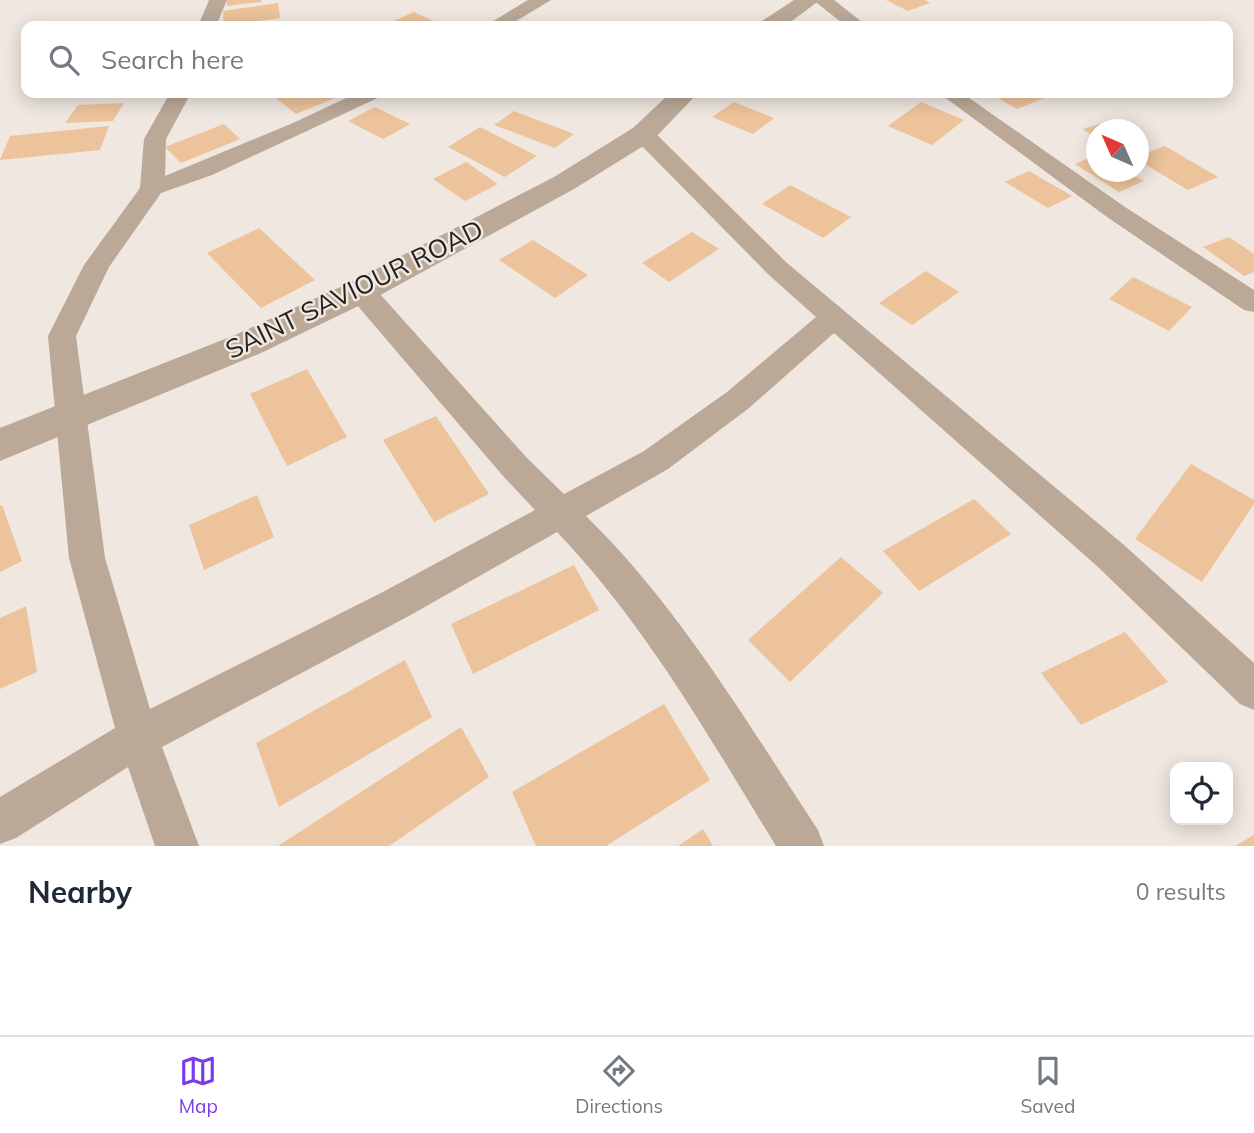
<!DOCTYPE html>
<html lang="en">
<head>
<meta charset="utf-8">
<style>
  :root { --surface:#fff; --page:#f2f2f3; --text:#1f2937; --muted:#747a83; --line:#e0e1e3; --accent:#7c3aed }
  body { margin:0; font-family:Mulish,sans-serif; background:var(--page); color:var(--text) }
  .controls { position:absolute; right:21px; bottom:21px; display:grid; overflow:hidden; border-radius:14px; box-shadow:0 4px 18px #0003 }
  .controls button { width:63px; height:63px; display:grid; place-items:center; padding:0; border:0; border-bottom:2px solid var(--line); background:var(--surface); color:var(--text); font:35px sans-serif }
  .compass { position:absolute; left:1086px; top:119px; width:63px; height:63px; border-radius:50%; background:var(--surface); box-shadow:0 4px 18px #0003; rotate:315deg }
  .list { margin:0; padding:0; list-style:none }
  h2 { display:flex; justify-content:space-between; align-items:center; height:91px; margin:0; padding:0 28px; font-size:30px }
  h2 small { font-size:23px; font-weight:400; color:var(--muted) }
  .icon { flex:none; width:38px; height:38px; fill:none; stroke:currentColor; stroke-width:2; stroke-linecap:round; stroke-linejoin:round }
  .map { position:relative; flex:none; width:1254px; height:846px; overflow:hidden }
  .search { position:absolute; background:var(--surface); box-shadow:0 4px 18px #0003; left:21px; right:21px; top:21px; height:77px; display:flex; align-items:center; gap:18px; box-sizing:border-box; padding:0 24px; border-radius:14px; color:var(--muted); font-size:26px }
  .sheet { height:189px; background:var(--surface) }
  nav { display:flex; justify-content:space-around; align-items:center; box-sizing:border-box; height:98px; border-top:2px solid var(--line); background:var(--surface); font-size:19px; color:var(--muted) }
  nav a { display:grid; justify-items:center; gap:4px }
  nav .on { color:var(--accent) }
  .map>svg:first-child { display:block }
  .building { fill:#ecc39a }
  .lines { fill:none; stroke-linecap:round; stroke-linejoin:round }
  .minor { fill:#bba897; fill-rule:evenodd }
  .tertiary { fill:#bba897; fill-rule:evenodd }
  .labels { text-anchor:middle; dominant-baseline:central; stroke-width:5; stroke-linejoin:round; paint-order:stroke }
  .street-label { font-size:26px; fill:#221f1c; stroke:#efe7e0 }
</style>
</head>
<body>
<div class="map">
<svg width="1254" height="846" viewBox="0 0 1254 846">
  <rect width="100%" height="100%" fill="#efe7e0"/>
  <path class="building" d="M227 0H261V2L227 6Z
    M886 0H925L930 3 908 11Z
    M278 3 280 18 224 26 223 11Z
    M414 12 444 26 385 25Z
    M292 93H339L342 95 296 114 277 99Z
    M989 93H1057L1017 109Z
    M734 102 774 118 753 134 712 117Z
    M921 102 964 120 932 145 888 126Z
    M124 103 113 121 65 123 78 105Z
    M375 107 410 124 383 139 348 121Z
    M514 111 574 134 555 148 494 125Z
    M1111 121 1124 130H1096V138L1083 129Z
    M224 124 240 139 181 163 165 147Z
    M109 126 100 150 0 160 10 136Z
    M480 127 537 156 505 177 448 147Z
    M1165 146 1218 177 1188 190 1138 160V156Z
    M1096 155V172H1128L1144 181 1119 192 1075 164Z
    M466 162 498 184 465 201 433 179Z
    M1029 171 1072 196 1048 208 1005 182Z
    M790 185 851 217 823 238 762 204Z
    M259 228 315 280 261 308 207 253Z
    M692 232 719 249 669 282 642 263Z
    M1229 237 1254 254V272L1244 276 1203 247Z
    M533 240 588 275 555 298 499 260Z
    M926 271 959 292 912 325 879 303Z
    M1133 277 1192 307 1169 331 1109 299Z
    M307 369 347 437 287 466 250 394Z
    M436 416 489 494 434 522 383 440Z
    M1191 464 1254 500V504L1202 582 1135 539Z
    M257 495 274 537 204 570 189 525Z
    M974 499 1011 534 919 591 883 551Z
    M2 505 22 561 0 572V506Z
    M841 557 883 593 790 682 748 640Z
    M574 565 599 610 473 674 451 624Z
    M26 606 37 672 0 689V618Z
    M1125 632 1168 682 1081 725 1041 673Z
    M405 660 432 717 279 807 256 743Z
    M664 704 710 780 606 846H536L512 792Z
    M461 727 489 777 389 846H278Z
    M703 829 713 846H678Z
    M1254 835V846H1235Z"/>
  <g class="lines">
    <path class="minor" d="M209 0H227L216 26H198Z
      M528 0H551L508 26H485Z
      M813 0H834L867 26H846Z
      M170 93H191L166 139 165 176 293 123 357 93H384L380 97 212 175 161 193 109 267 76 336 105 558 150 709 381 593 535 510 503 476 351 298 347 291 351 284 361 282 371 284 527 458 564 494 644 451 727 392 816 317 769 275 635 139 632 134 635 129H651L787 263 1124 545 1254 663V710L1240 704 1098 567 834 333 749 408 668 469 586 516C679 607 746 721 818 830L824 846H776C709 737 646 625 557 532L407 617 162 747 199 846H155L128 767 16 838 0 844V797L115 728 69 558 48 336 84 265 140 188 144 139Z
      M939 93H962L1125 207 1254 290V312L1244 310 1107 217Z"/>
    <path class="tertiary" d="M794 0H820L785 26H759L762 21Z
      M670 93H698L653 140 574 189 373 299 261 353 0 461V428L235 335 349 283 554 177 633 128Z"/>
  </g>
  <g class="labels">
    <g class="street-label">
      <text transform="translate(354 289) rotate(-26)">SAINT SAVIOUR ROAD</text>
    </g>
  </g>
</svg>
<div class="controls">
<button><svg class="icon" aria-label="locate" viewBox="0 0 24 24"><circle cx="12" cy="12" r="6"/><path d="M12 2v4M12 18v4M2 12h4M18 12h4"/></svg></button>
</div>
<svg class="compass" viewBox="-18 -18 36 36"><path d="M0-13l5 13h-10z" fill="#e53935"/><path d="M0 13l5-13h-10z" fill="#747a83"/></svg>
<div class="search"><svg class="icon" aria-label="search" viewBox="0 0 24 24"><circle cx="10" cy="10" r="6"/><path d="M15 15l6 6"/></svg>Search here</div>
</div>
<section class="sheet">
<h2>Nearby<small>0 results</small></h2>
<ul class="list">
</ul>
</section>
<nav>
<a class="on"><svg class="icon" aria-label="map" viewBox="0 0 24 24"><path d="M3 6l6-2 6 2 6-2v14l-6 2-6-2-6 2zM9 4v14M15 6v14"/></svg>Map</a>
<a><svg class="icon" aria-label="directions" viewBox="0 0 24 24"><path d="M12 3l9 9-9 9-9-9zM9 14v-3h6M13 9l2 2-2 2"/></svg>Directions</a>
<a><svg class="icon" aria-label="saved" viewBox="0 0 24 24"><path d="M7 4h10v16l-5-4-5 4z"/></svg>Saved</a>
</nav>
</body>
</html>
